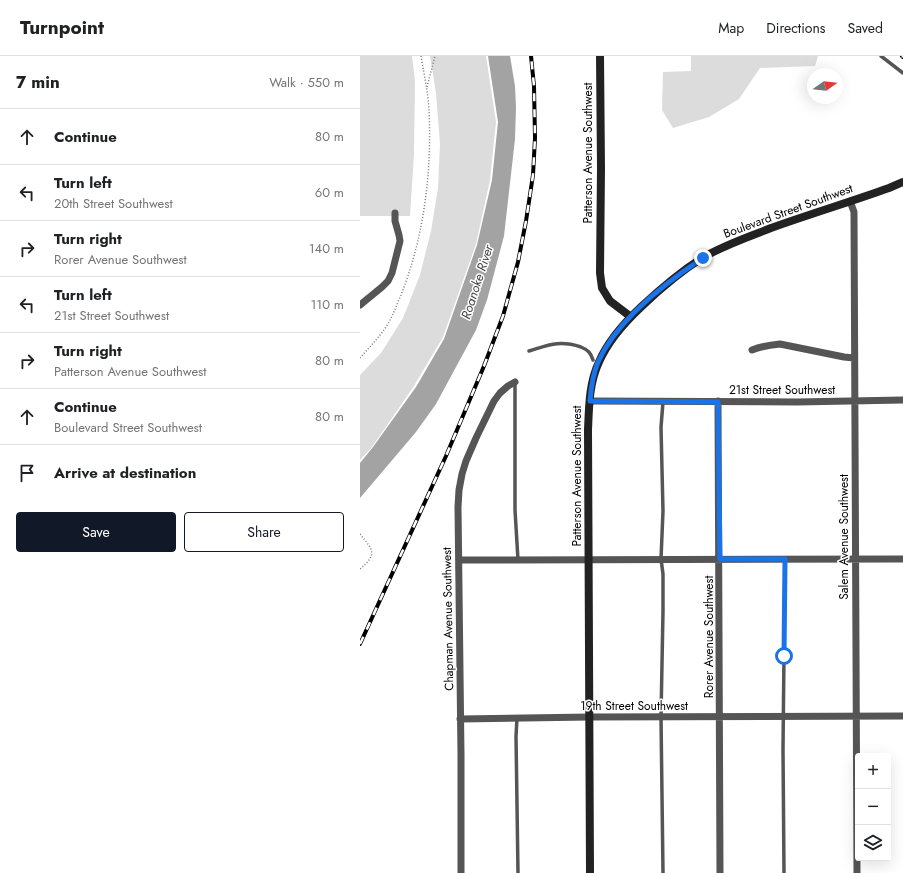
<!DOCTYPE html>
<html lang="en">
<head>
<meta charset="utf-8">
<style>
  :root { --surface:#fff; --page:#f6f6f6; --text:#202124; --muted:#757577; --line:#e0e0e0; --accent:#111827 }
  body { margin:0; font-family:Jost,sans-serif; background:var(--page); color:var(--text) }
  .controls { position:absolute; right:12px; bottom:12px; display:grid; overflow:hidden; border-radius:4px; box-shadow:0 4px 16px #0002 }
  .controls button { width:36px; height:36px; display:grid; place-items:center; padding:0; border:0; border-bottom:1px solid var(--line); background:var(--surface); color:var(--text); font:20px sans-serif }
  .compass { position:absolute; left:447px; top:12px; width:36px; height:36px; border-radius:50%; background:var(--surface); box-shadow:0 4px 16px #0002; rotate:75deg }
  .stop { position:absolute; width:12px; height:12px; margin:-9px; border:3px solid #1a73e8; border-radius:50%; background:#fff }
  .stop.end { background:#1a73e8; border-color:#fff; box-shadow:0 1px 4px #0008 }
  .list { margin:0; padding:0; list-style:none }
  h2 { display:flex; justify-content:space-between; align-items:center; height:52px; margin:0; padding:0 16px; font-size:17px }
  h2 small { font-size:13px; font-weight:400; color:var(--muted) }
  .list li { display:grid; grid-template-columns:26px 1fr auto; gap:12px; align-items:center; box-sizing:border-box; height:56px; padding:0 16px; border-top:1px solid var(--line) }
  .list b { display:block; font-size:15px; white-space:nowrap }
  .list p { margin:0; font-size:13px; white-space:nowrap; color:var(--muted) }
  .list em { font-size:13px; font-style:normal; color:var(--muted) }
  .actions { display:flex; gap:8px; padding:12px 16px }
  .actions a { flex:1; padding:9px 0; border:1px solid var(--accent); border-radius:4px; text-align:center; font-size:14px; color:var(--accent) }
  .actions .main { background:var(--accent); color:#fff }
  .icon { flex:none; width:22px; height:22px; fill:none; stroke:currentColor; stroke-width:2; stroke-linecap:round; stroke-linejoin:round }
  .map { position:relative; flex:none; width:543px; height:817px; overflow:hidden }
  header { display:flex; align-items:center; gap:24px; box-sizing:border-box; height:56px; padding:0 20px; background:var(--surface); border-bottom:1px solid var(--line) }
  header strong { font-size:19px }
  nav { display:flex; gap:22px; margin-inline-start:auto; font-size:14px }
  main { display:flex }
  aside { flex:1; background:var(--surface) }
  .map>svg:first-child { display:block }
  .green { fill:#dcdcdc }
  .water { fill:#a3a3a3 }
  .lines { fill:none; stroke-linecap:round; stroke-linejoin:round }
  .path { stroke:#777; stroke-width:1.5; stroke-dasharray:1 2; stroke-linecap:butt }
  .lane { stroke:#555; stroke-width:3.5 }
  .street { stroke:#555; stroke-width:7 }
  .secondary { stroke:#222; stroke-width:8 }
  .rail-casing { stroke:#000; stroke-width:4 }
  .rail { stroke:#fff; stroke-width:2.5; stroke-dasharray:8; stroke-linecap:butt }
  .route { stroke:#1a73e8; stroke-width:5 }
  .labels { text-anchor:middle; dominant-baseline:central; stroke-width:3; stroke-linejoin:round; paint-order:stroke }
  .street-label { font-size:12px; fill:#000; stroke:#fff }
  .water-label { font-size:13px; font-style:italic; fill:#444; stroke:#fff }
</style>
</head>
<body>
<header>
<strong>Turnpoint</strong>
<nav><a>Map</a><a>Directions</a><a>Saved</a></nav>
</header>
<main>
<aside>
<h2>7 min<small>Walk · 550 m</small></h2>
<ul class="list">
<li><svg class="icon" aria-label="ahead" viewBox="0 0 24 24"><path d="M12 20V5M6 11l6-6 6 6"/></svg><div><b>Continue</b></div><em>80 m</em></li>
<li><svg class="icon" aria-label="left" viewBox="0 0 24 24"><path d="M17 20v-9H6M10 6l-5 5 5 5"/></svg><div><b>Turn left</b><p>20th Street Southwest</p></div><em>60 m</em></li>
<li><svg class="icon" aria-label="right" viewBox="0 0 24 24"><path d="M7 20v-9h11M14 6l5 5-5 5"/></svg><div><b>Turn right</b><p>Rorer Avenue Southwest</p></div><em>140 m</em></li>
<li><svg class="icon" aria-label="left" viewBox="0 0 24 24"><path d="M17 20v-9H6M10 6l-5 5 5 5"/></svg><div><b>Turn left</b><p>21st Street Southwest</p></div><em>110 m</em></li>
<li><svg class="icon" aria-label="right" viewBox="0 0 24 24"><path d="M7 20v-9h11M14 6l5 5-5 5"/></svg><div><b>Turn right</b><p>Patterson Avenue Southwest</p></div><em>80 m</em></li>
<li><svg class="icon" aria-label="ahead" viewBox="0 0 24 24"><path d="M12 20V5M6 11l6-6 6 6"/></svg><div><b>Continue</b><p>Boulevard Street Southwest</p></div><em>80 m</em></li>
<li><svg class="icon" aria-label="arrive" viewBox="0 0 24 24"><path d="M6 21V4h12l-3 4 3 4H6"/></svg><div><b>Arrive at destination</b></div></li>
</ul>
<div class="actions"><a class="main">Save</a><a>Share</a></div>
</aside>
<div class="map">
<svg width="543" height="817" viewBox="0 0 543 817">
  <rect width="100%" height="100%" fill="#fff"/>
  <path class="green" d="M0 0H52L55 25 54 98 50 160H0Z
    M70 0H126L136 66 130 124 116 188 83 281 54 330 12 391 0 404V319L21 297 43 262 60 219 71 175 78 132 80 88 76 37Z
    M331 0H458L455 10 400 12 379 43 349 61 313 72 302 54 303 16 331 15Z"/>
  <path class="water" d="M128 0H150L155 30 156 52 155 83 144 180 127 244 116 274 76 348 56 376 0 442V407L13 391 56 331 84 283 117 189 132 124 138 66Z"/>
  <g class="lines">
    <path class="path" d="M67 31 75 0
      M0 302C10 290 21 280 29 266 34 257 37 248 41 239 64 181 72 116 69 54 68 36 64 18 61 0
      M0 478C13 494 18 498 0 513"/>
    <path class="lane" d="M521 0 543 17
      M169 295C189 289 199 284 221 291 228 294 231 297 233 304
      M155 326V454L158 504
      M303 346 301 371 303 455 301 503 303 518V555L301 661 303 817
      M157 662 156 680 158 817
      M424 817 423 693 425 503"/>
    <path class="street" d="M490 145 494 156 497 817
      M0 249 22 231 28 225 32 217 40 185 39 179 35 165V157
      M392 294C402 290 410 289 420 288L484 301 494 302
      M230 345 437 346 543 344
      M358 345 360 817
      M99 504 543 503
      M100 663 230 661 543 660
      M101 817V699L98 451 99 434 102 418 106 405 116 382 134 345 140 337 148 330 155 326"/>
    <path class="secondary" d="M240 0 241 112 240 217 242 232 250 245 271 261
      M230 817 228 374C229 351 229 327 239 306 248 285 264 267 281 251 300 233 320 216 342 202 364 189 388 181 411 172 450 158 490 146 529 132L543 126"/>
    <g class="rail-casing">
      <path id="rail" d="M542 0 543 1
        M0 588 86 400 124 310 143 260 158 206 166 165 173 119 175 82 174 30 171 0"/>
    </g>
    <use href="#rail" class="rail"/>
  </g>
  <g class="lines">
    <path class="route" d="M343 202C305 227 257 264 238 306 233 318 231 332 230 345L358 346 360 503H425L424 600"/>
  </g>
  <g class="labels">
    <g class="street-label">
      <text transform="translate(228 97) rotate(-90)">Patterson Avenue Southwest</text>
      <text transform="translate(428 155) rotate(-20)">Boulevard Street Southwest</text>
      <text x="422" y="334">21st Street Southwest</text>
      <text transform="translate(217 420) rotate(-90)">Patterson Avenue Southwest</text>
      <text transform="translate(484 481) rotate(-90)">Salem Avenue Southwest</text>
      <text transform="translate(88 563) rotate(-91)">Chapman Avenue Southwest</text>
      <text transform="translate(349 581) rotate(-90)">Rorer Avenue Southwest</text>
      <text x="274" y="650">19th Street Southwest</text>
    </g>
    <g class="water-label">
      <text transform="translate(117 226) rotate(-72)">Roanoke River</text>
    </g>
  </g>
</svg>
<div class="controls">
<button>+</button>
<button>−</button>
<button><svg class="icon" aria-label="layers" viewBox="0 0 24 24"><path d="M12 4l9 5-9 5-9-5zM3 14l9 5 9-5"/></svg></button>
</div>
<svg class="compass" viewBox="-18 -18 36 36"><path d="M0-13l5 13h-10z" fill="#e53935"/><path d="M0 13l5-13h-10z" fill="#757577"/></svg>
<div class="stop" style="left:424px;top:600px"></div>
<div class="stop end" style="left:343px;top:202px"></div>
</div>
</main>
</body>
</html>
